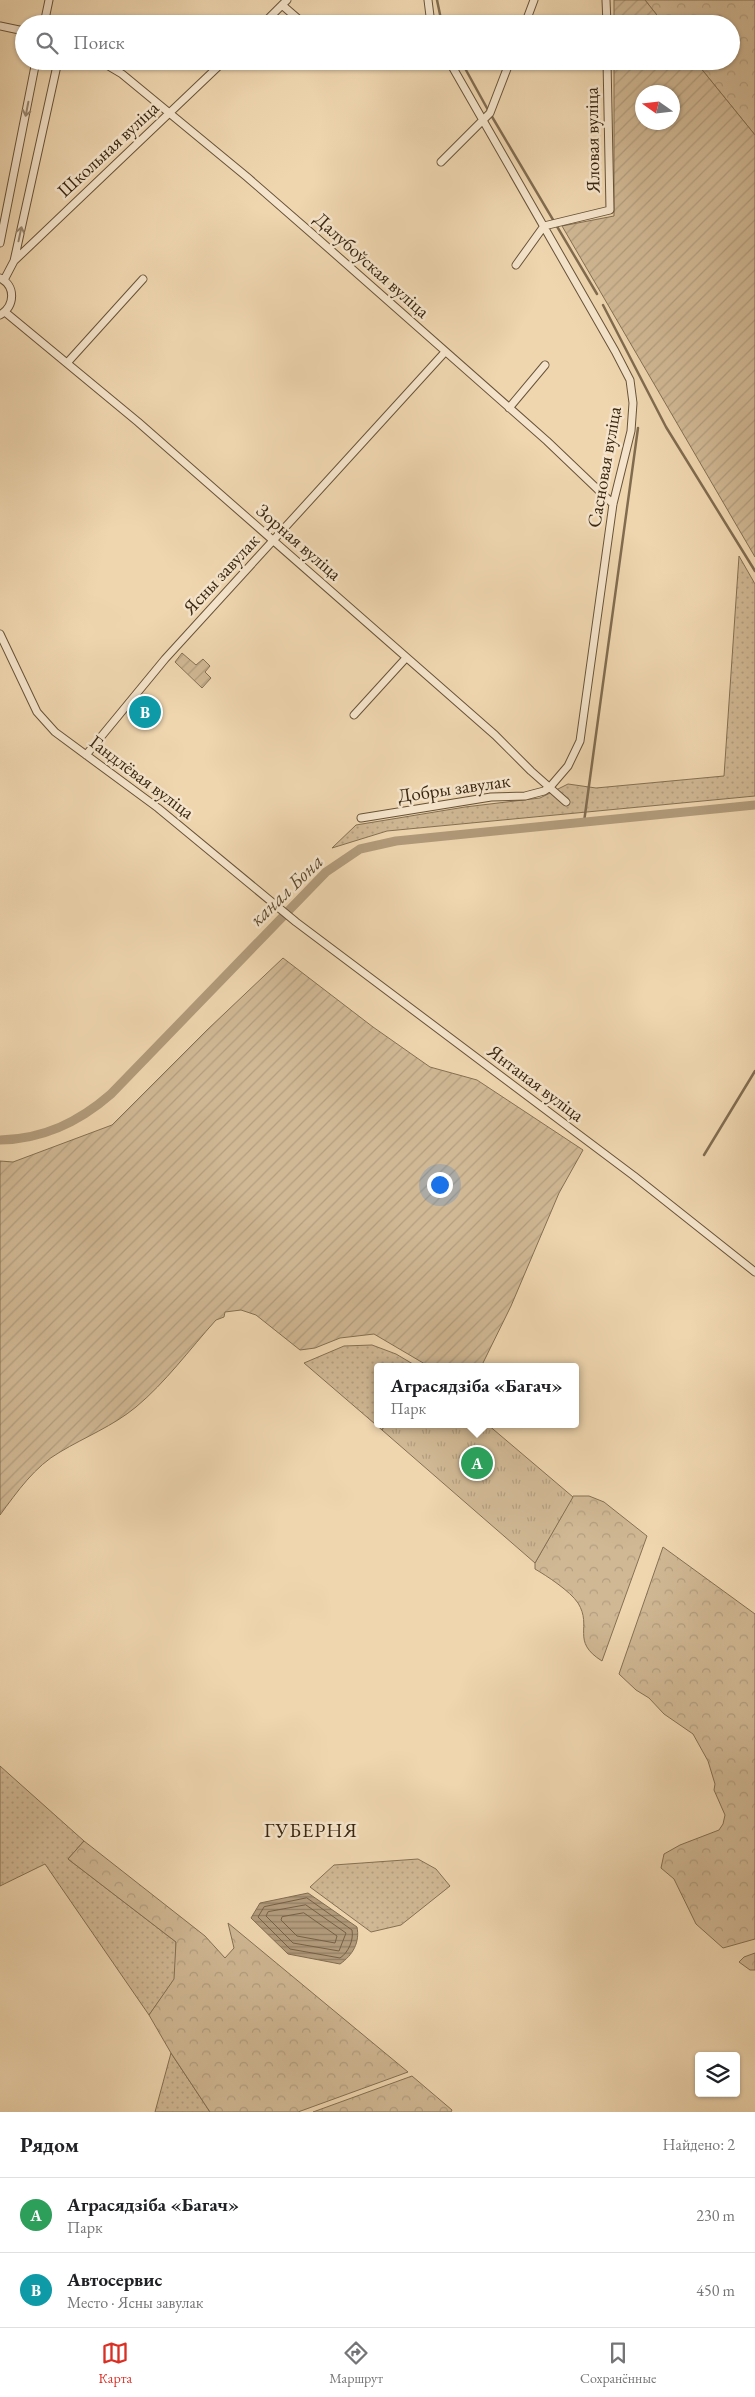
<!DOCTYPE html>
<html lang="ru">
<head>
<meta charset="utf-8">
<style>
  :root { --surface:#fff; --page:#f6f6f6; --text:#202124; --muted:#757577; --line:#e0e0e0; --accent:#d93025 }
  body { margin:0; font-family:"EB Garamond",serif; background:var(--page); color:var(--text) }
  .controls { position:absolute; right:15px; bottom:15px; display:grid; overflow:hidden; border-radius:5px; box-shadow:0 1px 4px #0004 }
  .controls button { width:45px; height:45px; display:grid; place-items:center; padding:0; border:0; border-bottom:1px solid var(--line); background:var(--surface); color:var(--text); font:25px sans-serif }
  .compass { position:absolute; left:635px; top:85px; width:45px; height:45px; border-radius:50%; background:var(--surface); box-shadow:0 1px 4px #0004; rotate:284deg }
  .you { position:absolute; left:439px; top:1184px; width:18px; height:18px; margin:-12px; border:4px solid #fff; border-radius:50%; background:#1a73e8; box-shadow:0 0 0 8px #1a73e833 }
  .badge { display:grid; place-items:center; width:32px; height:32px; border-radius:50%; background:var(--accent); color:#fff; font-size:16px; font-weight:700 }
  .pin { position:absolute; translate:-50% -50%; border:2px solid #fff; box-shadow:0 1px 5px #0006 }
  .popup { position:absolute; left:374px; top:1363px; width:205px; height:65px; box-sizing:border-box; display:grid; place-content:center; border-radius:5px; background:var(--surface); filter:drop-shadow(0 1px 4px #0005); font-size:16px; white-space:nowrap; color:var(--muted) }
  .popup b { font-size:19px; color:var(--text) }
  .popup::after { content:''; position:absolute; left:50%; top:100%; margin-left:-10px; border:10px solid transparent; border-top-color:var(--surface) }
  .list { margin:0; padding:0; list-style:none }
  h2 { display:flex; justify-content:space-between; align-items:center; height:65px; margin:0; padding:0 20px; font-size:21px }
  h2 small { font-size:16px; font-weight:400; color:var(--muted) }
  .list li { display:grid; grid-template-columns:32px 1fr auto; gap:15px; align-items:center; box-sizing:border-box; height:75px; padding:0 20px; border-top:1px solid var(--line) }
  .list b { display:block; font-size:19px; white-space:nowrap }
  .list p { margin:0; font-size:16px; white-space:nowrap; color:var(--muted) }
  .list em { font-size:16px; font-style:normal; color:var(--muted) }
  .icon { flex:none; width:28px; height:28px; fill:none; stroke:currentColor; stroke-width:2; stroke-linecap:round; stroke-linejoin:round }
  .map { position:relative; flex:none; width:755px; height:2112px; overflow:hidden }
  .search { position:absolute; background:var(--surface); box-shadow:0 1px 4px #0004; left:15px; right:15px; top:15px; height:55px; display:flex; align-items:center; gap:12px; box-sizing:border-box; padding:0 18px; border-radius:28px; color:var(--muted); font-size:19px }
  .sheet { height:215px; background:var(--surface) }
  nav { display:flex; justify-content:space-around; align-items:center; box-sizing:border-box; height:70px; border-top:1px solid var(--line); background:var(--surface); font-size:14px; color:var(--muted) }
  nav a { display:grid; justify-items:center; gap:2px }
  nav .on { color:var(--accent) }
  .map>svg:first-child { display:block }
  .grass { fill:url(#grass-dots); stroke:#857053 }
  .forest { fill:url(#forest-crowns); stroke:#857053 }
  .park { fill:url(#park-tufts); stroke:#857053 }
  .garden { fill:url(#garden-furrows); stroke:#857053; fill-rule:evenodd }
  .water { fill:url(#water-rules); stroke:#816c50 }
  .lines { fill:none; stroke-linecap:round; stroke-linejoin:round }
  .shore { stroke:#766046; stroke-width:1 }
  .stream { stroke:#816c50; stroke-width:2.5 }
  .canal { stroke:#b19a7a; stroke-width:9 }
  .minor-casing { stroke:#675339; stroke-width:9 }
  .minor { stroke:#f5e4cb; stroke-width:7 }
  .oneway { stroke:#98866e }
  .labels { text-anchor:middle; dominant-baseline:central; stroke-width:5; stroke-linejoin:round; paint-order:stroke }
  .street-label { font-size:19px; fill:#3a2712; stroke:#f5e4cb }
  .water-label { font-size:20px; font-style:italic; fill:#5e4a31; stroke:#f5e4cb }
  .neighbourhood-label { font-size:20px; letter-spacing:1px; fill:#3a2712; stroke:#f5e4cb }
</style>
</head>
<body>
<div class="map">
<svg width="755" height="2112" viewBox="0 0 755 2112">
  <defs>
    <pattern id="grass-dots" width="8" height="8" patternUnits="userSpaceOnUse" patternTransform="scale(1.25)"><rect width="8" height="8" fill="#d0b894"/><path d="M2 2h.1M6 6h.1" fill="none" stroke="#b39e7f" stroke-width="1.8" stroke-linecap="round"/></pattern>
    <pattern id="forest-crowns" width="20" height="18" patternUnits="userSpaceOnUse" patternTransform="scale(1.25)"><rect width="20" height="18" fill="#d0b894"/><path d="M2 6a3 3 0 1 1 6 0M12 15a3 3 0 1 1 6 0" fill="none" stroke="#b39e7f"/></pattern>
    <pattern id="park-tufts" width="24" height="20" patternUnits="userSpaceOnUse" patternTransform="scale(1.25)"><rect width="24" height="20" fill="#d0b894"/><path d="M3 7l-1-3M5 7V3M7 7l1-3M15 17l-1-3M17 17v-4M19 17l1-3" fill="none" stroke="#b39e7f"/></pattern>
    <pattern id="garden-furrows" width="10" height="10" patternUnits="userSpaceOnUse" patternTransform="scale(1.25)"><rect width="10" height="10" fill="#d0b894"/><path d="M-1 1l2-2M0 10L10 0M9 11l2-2" fill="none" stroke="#b39e7f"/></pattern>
    <pattern id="water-rules" width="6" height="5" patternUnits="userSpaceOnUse" patternTransform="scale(1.25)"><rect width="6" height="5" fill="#b19a7a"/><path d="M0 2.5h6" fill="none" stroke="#917e63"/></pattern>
  </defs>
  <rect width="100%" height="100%" fill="#efd6af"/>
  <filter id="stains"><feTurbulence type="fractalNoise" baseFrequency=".004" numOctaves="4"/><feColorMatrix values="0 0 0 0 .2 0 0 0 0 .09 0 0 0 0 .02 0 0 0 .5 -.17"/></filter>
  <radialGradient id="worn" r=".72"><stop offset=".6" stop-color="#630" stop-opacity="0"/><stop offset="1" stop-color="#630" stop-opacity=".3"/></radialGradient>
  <path class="grass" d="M739 556 755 584V796L387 831 332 848 356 825 465 807 540 798 568 784 596 788 724 776Z
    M372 1345 396 1354 418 1367H378V1424H386L382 1430 304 1363 344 1346Z
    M0 1766 84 1841 68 1859 176 1942 175 1979 149 2015 45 1864 0 1886Z
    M418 1859 436 1869 450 1886 401 1925 371 1932 310 1887 334 1865Z
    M171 2053 210 2112H155Z"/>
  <path class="forest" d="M645 0H755V135L695 61H731V24H664Z
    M573 1496H589L604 1502 647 1536 602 1661C570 1641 593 1627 578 1603 570 1591 547 1576 535 1569V1563Z
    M663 1547 755 1614V1939L723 1948 696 1924 674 1879 661 1868 664 1854 680 1845 719 1830 723 1824 725 1815 714 1790 715 1784 708 1761 693 1734 664 1714 649 1698 636 1690 619 1674Z
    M84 1841 205 1936 225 1958 234 1948 228 1923 408 2072 298 2112H210L171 2053 149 2015 174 1979 176 1942 68 1859Z
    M755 1953V1970H750L739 1962 744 1957Z
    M412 2076 452 2110 451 2112H313Z"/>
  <path class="park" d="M386 1424H487L573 1497 535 1563 382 1430Z"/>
  <path class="garden" d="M614 0H645L664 24H614Z
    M614 61H695L755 135V557L562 226 614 216ZM672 92V122H642V92Z
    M182 653 196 665 203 659 210 666 205 672 211 678 202 688 175 662Z
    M283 958 373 1027 430 1067 477 1080 583 1150 559 1193 511 1306 481 1367H430L374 1334 340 1338 315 1348 300 1350 256 1315 241 1310 225 1312 224 1317 216 1320C189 1350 166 1382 136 1407 113 1426 85 1437 60 1452 35 1466 17 1492 0 1515V1161L13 1162 112 1125 207 1030Z"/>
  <path class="water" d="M308 1893 357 1927C360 1942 353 1955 340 1964L288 1954 251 1918 260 1903Z"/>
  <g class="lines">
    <path class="shore" d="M307 1898 352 1930C354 1940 348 1953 340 1958L290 1949 258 1917 264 1907Z
      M306 1905 346 1933 339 1951 293 1943 266 1916 268 1912Z
      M304 1913 337 1936 335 1943 297 1936 281 1920 282 1917Z"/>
    <path class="stream" d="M437 0 442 24
      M461 61 488 110
      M491 115 597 294
      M603 305 666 427 755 571
      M584 822 638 428
      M704 1155 755 1071"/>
    <path class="canal" d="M0 1140C44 1139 79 1122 111 1094L326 872 360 849 396 841 755 805"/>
    <g class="minor-casing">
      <path id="minor" d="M428 0 431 24
        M606 0 607 24
        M282 5 304 24
        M44 24 49 0
        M263 24 287 0
        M525 24 534 0
        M0 26 24 31
        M100 61 122 74 247 177 309 231 547 441 613 504
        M348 61 351 64
        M441 162 490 113 510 61
        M0 243 36 61
        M14 261 224 61
        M516 265 544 226 610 210 607 61
        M4 280 14 261 58 61
        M5 312 138 422 495 735 531 771 566 802
        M0 315C15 306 16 286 0 278
        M67 363 143 279
        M509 408 545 365
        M0 634 37 712 55 732 158 808 296 922 634 1176 755 1272
        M354 715 406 658
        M86 755 165 659 445 352
        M361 818 491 797 525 796 544 791 550 787 568 766 580 741 613 504 631 431 633 403 630 380 615 351 449 61"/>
    </g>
    <use href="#minor" class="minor"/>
  </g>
  <defs><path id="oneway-shaft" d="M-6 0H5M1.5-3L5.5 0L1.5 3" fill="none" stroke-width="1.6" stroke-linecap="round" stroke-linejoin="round" transform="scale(1.25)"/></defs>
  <g class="oneway">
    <use href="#oneway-shaft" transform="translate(27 109) rotate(101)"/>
    <use href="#oneway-shaft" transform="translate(20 234) rotate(-78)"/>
  </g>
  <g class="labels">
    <g class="street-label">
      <text transform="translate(592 140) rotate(-91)">Яловая вуліца</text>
      <text transform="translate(108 149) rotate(-43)">Школьная вуліца</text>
      <text transform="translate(372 265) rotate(42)">Далубоўская вуліца</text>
      <text transform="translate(604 467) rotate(-80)">Сасновая вуліца</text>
      <text transform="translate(299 542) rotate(41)">Зорная вуліца</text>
      <text transform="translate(221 574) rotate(-47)">Ясны завулак</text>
      <text transform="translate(142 777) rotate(37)">Гандлёвая вуліца</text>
      <text transform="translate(454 788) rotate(-8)">Добры завулак</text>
      <text transform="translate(536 1083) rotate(37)">Янтаная вуліца</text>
    </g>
    <g class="water-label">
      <text transform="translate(286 890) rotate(-44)">канал Бона</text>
    </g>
    <g class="neighbourhood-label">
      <text x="311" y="1830">ГУБЕРНЯ</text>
    </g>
  </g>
  <rect width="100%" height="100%" filter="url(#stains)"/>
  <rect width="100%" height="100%" fill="url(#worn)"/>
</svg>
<div class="controls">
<button><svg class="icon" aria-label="layers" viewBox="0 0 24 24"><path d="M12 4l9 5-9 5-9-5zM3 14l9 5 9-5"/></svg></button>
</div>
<svg class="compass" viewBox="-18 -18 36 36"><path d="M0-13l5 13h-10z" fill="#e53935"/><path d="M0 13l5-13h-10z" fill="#757577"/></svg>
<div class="you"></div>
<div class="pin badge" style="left:477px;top:1463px;background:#2e9e5b">A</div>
<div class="popup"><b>Аграсядзіба «Багач»</b>Парк</div>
<div class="pin badge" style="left:145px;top:712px;background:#0f9aa8">B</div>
<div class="search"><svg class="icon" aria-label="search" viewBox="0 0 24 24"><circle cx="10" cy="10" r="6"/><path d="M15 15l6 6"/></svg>Поиск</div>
</div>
<section class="sheet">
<h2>Рядом<small>Найдено: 2</small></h2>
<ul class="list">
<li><span class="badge" style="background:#2e9e5b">A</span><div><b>Аграсядзіба «Багач»</b><p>Парк</p></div><em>230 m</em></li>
<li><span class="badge" style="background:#0f9aa8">B</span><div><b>Автосервис</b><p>Место · Ясны завулак</p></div><em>450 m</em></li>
</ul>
</section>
<nav>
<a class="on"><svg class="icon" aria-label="map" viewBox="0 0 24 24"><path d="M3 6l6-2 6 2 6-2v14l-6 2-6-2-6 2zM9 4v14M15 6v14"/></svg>Карта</a>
<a><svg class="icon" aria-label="directions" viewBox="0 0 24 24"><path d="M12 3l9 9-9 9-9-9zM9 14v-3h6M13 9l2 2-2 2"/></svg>Маршрут</a>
<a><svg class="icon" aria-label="saved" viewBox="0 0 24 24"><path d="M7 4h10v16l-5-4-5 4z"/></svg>Сохранённые</a>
</nav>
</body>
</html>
